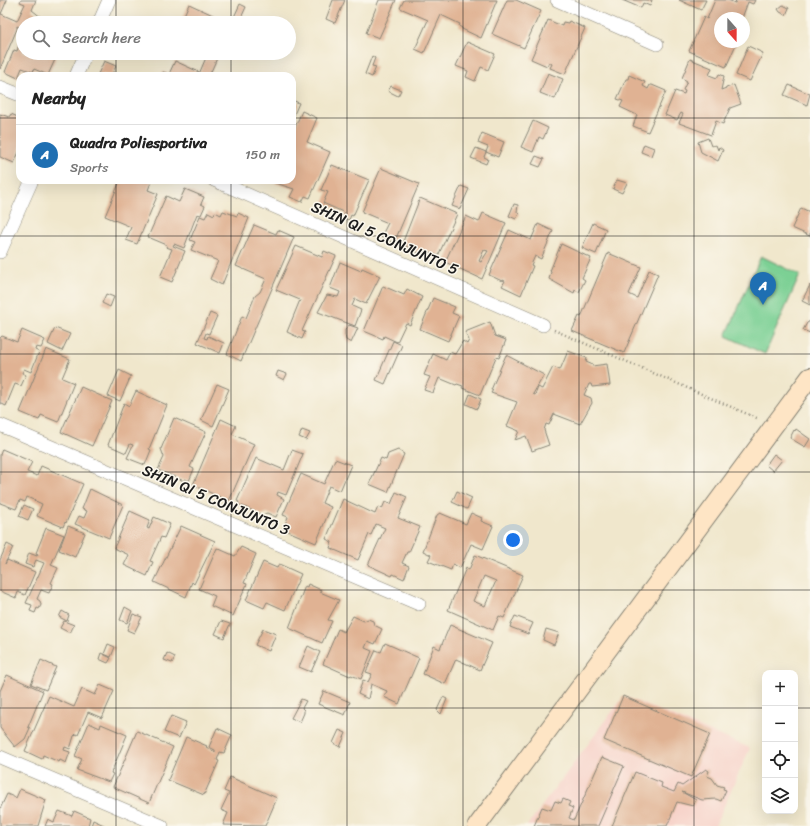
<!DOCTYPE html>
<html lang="en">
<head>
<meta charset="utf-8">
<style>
  :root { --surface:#fff; --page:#f2f2f2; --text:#222; --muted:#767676; --line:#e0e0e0; --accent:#1f6fb2 }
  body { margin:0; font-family:Sriracha,sans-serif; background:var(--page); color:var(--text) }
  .controls { position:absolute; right:12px; bottom:12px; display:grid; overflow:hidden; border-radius:8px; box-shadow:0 4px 16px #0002 }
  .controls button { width:36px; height:36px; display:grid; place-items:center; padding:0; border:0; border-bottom:1px solid var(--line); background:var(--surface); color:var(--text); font:20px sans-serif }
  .compass { position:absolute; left:714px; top:12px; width:36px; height:36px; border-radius:50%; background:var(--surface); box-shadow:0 4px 16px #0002; rotate:159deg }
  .you { position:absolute; left:513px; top:540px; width:14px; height:14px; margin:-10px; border:3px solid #fff; border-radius:50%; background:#1a73e8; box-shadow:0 0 0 6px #1a73e833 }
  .badge { display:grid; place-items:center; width:26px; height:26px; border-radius:50%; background:var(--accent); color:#fff; font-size:13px; font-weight:700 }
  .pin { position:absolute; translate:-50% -33px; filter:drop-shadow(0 1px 2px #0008) }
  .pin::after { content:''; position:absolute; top:21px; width:14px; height:12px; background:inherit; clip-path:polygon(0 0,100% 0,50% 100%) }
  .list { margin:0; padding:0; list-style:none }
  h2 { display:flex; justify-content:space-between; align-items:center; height:52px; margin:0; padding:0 16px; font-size:17px }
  h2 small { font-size:13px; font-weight:400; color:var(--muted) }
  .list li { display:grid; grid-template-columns:26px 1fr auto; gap:12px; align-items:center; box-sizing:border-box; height:60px; padding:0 16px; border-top:1px solid var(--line) }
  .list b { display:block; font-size:15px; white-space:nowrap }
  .list p { margin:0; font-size:13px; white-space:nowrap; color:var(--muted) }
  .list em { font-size:13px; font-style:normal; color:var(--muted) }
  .icon { flex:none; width:22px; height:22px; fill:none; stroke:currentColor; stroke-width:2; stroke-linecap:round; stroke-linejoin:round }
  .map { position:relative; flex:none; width:810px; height:826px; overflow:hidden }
  .search { position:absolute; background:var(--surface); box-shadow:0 4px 16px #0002; left:16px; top:16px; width:280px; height:44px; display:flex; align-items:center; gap:10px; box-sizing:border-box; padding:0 14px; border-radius:22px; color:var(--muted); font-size:15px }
  .panel { position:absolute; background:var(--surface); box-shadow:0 4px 16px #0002; left:16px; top:72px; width:280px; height:112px; border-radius:12px }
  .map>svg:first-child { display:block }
  .built { fill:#f7d1c8 }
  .green { fill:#7bd094; stroke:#4c7658 }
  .building { fill:#e0b293; fill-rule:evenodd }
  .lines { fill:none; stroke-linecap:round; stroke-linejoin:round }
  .street-casing { stroke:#868274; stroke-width:14 }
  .secondary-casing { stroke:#868274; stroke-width:20 }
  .path { stroke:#868274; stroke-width:2.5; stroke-dasharray:1 3; stroke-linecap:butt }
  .street { stroke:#fff; stroke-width:13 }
  .secondary { stroke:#fee5c5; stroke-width:18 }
  .grid { fill:none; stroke:#1c1c1c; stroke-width:1; stroke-opacity:0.55 }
  .labels { text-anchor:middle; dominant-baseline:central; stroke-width:3; stroke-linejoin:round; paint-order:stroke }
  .street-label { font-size:15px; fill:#1c1c1c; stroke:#fbf7ec }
</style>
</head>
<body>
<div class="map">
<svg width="810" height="826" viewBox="0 0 810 826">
  <rect width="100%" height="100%" fill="#fbf7ec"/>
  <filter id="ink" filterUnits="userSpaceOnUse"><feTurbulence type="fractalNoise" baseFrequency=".025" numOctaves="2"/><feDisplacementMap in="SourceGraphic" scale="8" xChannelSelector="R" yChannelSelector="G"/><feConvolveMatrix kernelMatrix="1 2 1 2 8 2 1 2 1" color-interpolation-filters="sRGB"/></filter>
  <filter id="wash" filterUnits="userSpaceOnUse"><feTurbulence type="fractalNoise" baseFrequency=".012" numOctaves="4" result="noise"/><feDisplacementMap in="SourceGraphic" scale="16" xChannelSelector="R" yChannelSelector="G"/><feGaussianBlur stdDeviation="0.9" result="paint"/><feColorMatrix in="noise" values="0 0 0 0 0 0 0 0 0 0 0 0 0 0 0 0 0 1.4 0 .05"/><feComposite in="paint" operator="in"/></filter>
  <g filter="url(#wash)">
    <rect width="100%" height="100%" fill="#f0e7cc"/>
    <path class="built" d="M624 696 750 748 715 826H527Z"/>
    <path class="green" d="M761 256 800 275 765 354 726 336Z"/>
    <g id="blocks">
      <path class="building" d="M0 0H7L1 14 17 21 25 4 20 2 21 0H36L32 10 42 18 40 23H23V29L17 26V29L0 69Z
        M333 0H345L335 23 326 19Z
        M379 0H396L379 38 366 33Z
        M404 0H497L481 38 462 29V28L459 26 460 24 441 15 424 53 415 49 428 20 400 8Z
        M507 0H516L541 11 524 48 492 34Z
        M622 0H652L650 6 643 3 641 8Z
        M679 0H706L701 10Z
        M715 0H728L735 3 736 0H755L753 4 748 2 742 18H720V42H737L726 67 689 51 704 17 707 19Z
        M189 4 228 22 231 16 234 17 240 4 246 7 240 20 234 17 232 23H199L188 18 186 23H184L181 22Z
        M783 5 789 8 786 15 780 12 778 9Z
        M548 20 562 26 563 22 568 23 569 21 585 28 565 74 550 68 552 64 549 62 547 66 531 59Z
        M23 31V53H58L48 75 34 69 33 72 22 68 18 78 5 72 14 50 17 51Z
        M467 42 495 54 488 70 481 67 475 81 466 77 468 71 456 66Z
        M748 46 763 53 750 81 736 75Z
        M208 53 218 56 209 76H204L199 74Z
        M372 56 375 58 372 66 376 67 372 77 365 74Z
        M690 59 712 68 709 75 717 78 719 74 724 76 721 90 734 85 741 104 730 108 723 124 716 121 711 135 679 123 683 114 681 113 677 120 665 115 675 91 684 94 685 91 683 90 687 81 682 78Z
        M104 61 116 66 112 74 117 76 98 74Z
        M175 61 199 72 197 76H161L163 72 169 74Z
        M548 73 563 79 555 99 540 93Z
        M629 75 645 82 643 86 648 89 650 85H652L666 91 648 132 633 126 637 115 620 107 623 101 617 99 626 79H628Z
        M789 85 810 94 807 105 784 95Z
        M391 86 401 90 398 96 388 91Z
        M292 100 299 103 292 119Z
        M302 111 317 118 307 142 330 152 310 198 305 196 302 202 290 197 294 189 272 182 273 180H292V134Z
        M0 114 9 117 11 114 20 118V150L14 163 0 157Z
        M533 121 548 128 543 139 539 137 533 152 521 147Z
        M482 133 504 142 498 157 486 152 488 147 478 143Z
        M708 138 711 146 716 145 718 150 719 147 723 150 718 161 701 152 698 142Z
        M644 144 654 148 651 156 641 152Z
        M476 148 486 152 484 157 488 159 486 164 471 158Z
        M536 156 544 159 540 167 532 164Z
        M332 165 369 180 353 216 351 215 349 220 343 218 345 213 323 203 328 192 321 190Z
        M381 168 419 184 394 243 381 237 388 223 362 212Z
        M126 180H152L148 190 158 194 137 244 126 240 131 227 105 216 120 181 124 183Z
        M617 180 627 183 622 193 613 189Z
        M461 186 469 189 460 209 452 206Z
        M185 189 204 197 201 204 205 206 201 215 197 214 184 248 174 244 173 246 185 251 172 282 160 277 172 249 166 247 167 245 148 237 166 196 179 202Z
        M420 198 457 214 438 256 427 251 425 256 402 244Z
        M514 204 518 205 517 212 519 214 516 219 509 216Z
        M801 208 810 212V236L792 228Z
        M223 211 237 216 238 213 249 218 222 285 210 279 218 261 191 250 195 242 190 240 200 216 205 218 208 212 214 215 215 212 221 215Z
        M483 213 506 223 482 279 445 262 466 216 479 222ZM484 250 488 251 481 262 479 261Z
        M593 223 606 229 596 254 582 248Z
        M538 224 553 231 541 259 535 256 531 265 533 266 521 295 502 286 505 281 503 280 502 281 489 275 509 230 531 240Z
        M254 225 276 234 278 230 294 237 241 361 227 354 242 316 246 318 255 296 260 292 266 279 236 266Z
        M561 244 591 258 582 278 585 280 579 292 575 290 574 293 549 279 551 272 550 271Z
        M296 246 322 257 324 251 336 256 302 331 305 332 302 339 287 332 300 300 276 290Z
        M608 253 641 267 629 294 637 298 649 270 658 274 624 353 572 331 579 316 581 317Z
        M340 262 361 271 362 268 380 276 366 304 355 299 352 306 361 310 355 326 318 312 327 295 338 297 340 292 330 288Z
        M810 285V305L802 301Z
        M383 286 404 295 407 289 422 297 410 325 406 323 397 342 384 336 383 339 364 331Z
        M106 294 114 297 110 307 102 303Z
        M433 298 455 307 452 313 459 316 448 341 420 329Z
        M210 313 217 316 209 334 206 333 204 338 207 339 208 336 224 343 220 353 197 343Z
        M810 321V333L803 330 807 323Z
        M490 322 495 336 506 340 499 358 496 357 480 395 462 388 463 386 457 384 456 385 439 378 433 393 424 390 430 377 424 375 433 354 446 360 450 352 455 354 463 341 467 344 469 340 465 332Z
        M349 325 358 328 351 343 346 340 345 335V330Z
        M55 328 70 334 62 351 48 344Z
        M22 330 45 340 41 348 36 347 35 350 39 352 31 372 24 369 22 373 26 375 21 386 15 384 6 406 0 403V338L2 336 17 342Z
        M393 341 402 345 385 384 376 380Z
        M46 349 70 359 62 378 74 383 58 422 41 415 39 420 20 412Z
        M568 351 587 358 586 362 593 365 592 366 607 364 610 385 592 387 591 384H589L584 395 591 398 592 403 580 424 554 414 549 425 546 424 544 430 549 445 532 451 526 436 515 440 519 431 507 426 517 402 491 393 493 390H491L506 355 544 375 533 394 535 395 538 387 542 389 553 367 560 370Z
        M119 370 131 376 120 401 108 396Z
        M278 371 287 374 284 380 276 376Z
        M217 384 229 389 213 426 201 420Z
        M81 387 112 401 92 446 61 432Z
        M136 391 167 405 149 449 151 450 145 465 127 458 133 445 130 444 126 453 108 445 124 403 129 406Z
        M470 394 481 399 477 409 466 404Z
        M174 418 206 432 190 467 194 469 189 481 185 479 184 481 158 470 164 457 161 449Z
        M221 419 236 426 232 434 254 444 229 501 193 485Z
        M796 429 810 439 805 447 790 438 794 430 795 431Z
        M302 430 310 433 306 440 299 437Z
        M2 449 32 462 27 472 37 476 41 466 83 484 66 523 65 522 63 527 37 516 42 504 27 497 25 502 20 500 16 509 0 503V455Z
        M292 450 303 454 286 495 278 492 277 495 284 499 276 517 267 513 262 515 238 504 239 502 237 501 256 458 284 470Z
        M398 450 404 454 388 492 369 484 381 458 386 460 388 454Z
        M774 454 782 460 773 471 766 465Z
        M335 459 351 465 340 491 329 486 322 503 331 507 316 543 283 529 288 517 283 515 301 474 324 484Z
        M90 489 123 505 109 538 75 524 79 516 84 518 87 511 82 509Z
        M457 491 472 498 467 509 452 502Z
        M396 492 407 497 398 518 420 527 409 552H407L402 563 409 566 404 579 393 574 392 576 368 565 385 528 376 524 371 535 369 534 358 560 330 548 332 542 326 539 343 499 375 514 378 507 382 509 385 502 391 504Z
        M24 505 33 509 28 520 19 516Z
        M130 511 150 520 147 528 149 529 154 517 170 524 164 538 161 537 150 561 153 562 147 576 124 565 129 555 114 548Z
        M440 513 466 524 471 513 482 518 481 521 493 526 483 549 471 544 460 568 453 564 451 570 428 561 431 555 423 551 437 515Z
        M68 526 85 533 75 557 59 550Z
        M181 526 215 541 194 584 192 582 186 597 154 582Z
        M46 528 64 535 51 565 58 568 51 583 53 584 49 593 41 590 37 599 40 601 41 605 39 609 37 608 35 613 30 611 32 605 26 603 44 563 36 560 33 567 25 564 29 553 37 556 38 554 36 553Z
        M7 544 13 547 5 564 7 560 35 572 25 595 18 592 16 598 0 591V560Z
        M241 547 256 554 244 583 247 584 233 616 211 606 215 596 199 589 217 548 235 556Z
        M475 555 523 575 504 618 499 616 493 630 448 610 466 568 469 570ZM484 576 496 581 485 606 473 601Z
        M263 562 277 568 279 564 301 574 285 610 267 602 264 608 246 600Z
        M308 584 321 590 320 592 339 600 328 620 332 621 322 643 289 628 305 586 307 587Z
        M125 607 132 611 127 623 120 620Z
        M62 611 69 615 67 621 59 617Z
        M133 614 142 617 134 633 127 630Z
        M353 616 364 621 368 619 373 621 374 625 382 629 375 644 368 641 365 648 372 651 361 679 351 675 350 676 323 664 338 629 344 632Z
        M515 616 533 623 528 634 510 627Z
        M64 621 74 625 70 633 60 628Z
        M221 621 230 624 224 638 215 634Z
        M450 625 492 643 480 670 456 659 445 684 423 674 434 646 440 649Z
        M263 629 276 634 269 651 255 645Z
        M546 629 559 633 554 645 543 640Z
        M385 643 419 658 399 704 384 697 387 691 371 684 368 699 358 694 363 680 368 682 372 674 366 672 376 650 381 652Z
        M108 644 115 647 111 657 104 654Z
        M308 646 320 652 311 672 299 667Z
        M101 653 111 658 108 663 99 659Z
        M167 653 175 657 172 663 164 660Z
        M41 660 56 667 46 690 31 684Z
        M7 675 43 691 28 727 30 728 25 739 15 747 0 728V691Z
        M100 685 114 691 102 718 88 712 78 735 76 734 74 736 70 749 65 747 64 750 70 752 66 763 60 760 59 762 43 755 42 759 25 751 49 696 74 707 82 689 95 695Z
        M324 691 350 702 345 715 318 704Z
        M623 696 710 734 691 777 604 740Z
        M443 697 447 699 441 714 437 710Z
        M301 699 306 701 302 708 304 710V713L300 722 291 718Z
        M171 716 186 722 179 738 164 732Z
        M89 723 100 728 101 724 127 735 111 773 113 774 109 782 77 770 82 759 75 756Z
        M217 728 232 735 224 753 220 752 217 760 219 761 204 795 168 780 186 737 207 746 206 747 215 752V750L209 747Z
        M339 730 346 733 340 747 333 743Z
        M137 731 173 747 149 803 113 787Z
        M602 757 624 766 598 826H534L542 807 551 810 555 801 561 803 563 799 570 802 568 806 573 808 569 818 574 820Z
        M706 769 709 771 707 776 712 778 717 785 724 787 723 789 726 790 721 801 716 799 702 800 682 792 696 800 693 806 677 802 667 826H612L635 772 662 783 661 787 674 792 678 784 682 786Z
        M230 777 277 798 265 826 223 825 228 813 221 810 229 793 224 791Z
        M20 789 46 800 38 826H0V809L7 794 16 798Z
        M59 811 72 816 74 811 90 818 88 826H45L48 819 54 822Z
        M93 820 106 826H91Z"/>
    </g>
  </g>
  <g filter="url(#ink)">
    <use href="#blocks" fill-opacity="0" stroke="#868274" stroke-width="1"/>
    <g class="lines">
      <g class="street-casing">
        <path id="street" d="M557 0 657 44
          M99 23 109 0
          M76 76 86 53
          M0 87 20 95
          M214 180 543 325
          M0 252 32 180
          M0 425 419 604
          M0 757 162 826"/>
      </g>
      <g class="secondary-casing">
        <path id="secondary" d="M477 826 810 377"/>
      </g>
      <path class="path" d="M554 330 759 419"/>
      <use href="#street" class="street"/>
      <use href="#secondary" class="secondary"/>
    </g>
  </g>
  <path class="grid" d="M116 0V23M231 0V23M347 0V826M463 0V826M579 0V826M694 0V826M116 53V76M231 53V76M0 118H20M292 118H810M116 180V826M231 180V826M0 236H810M0 354H810M0 472H810M0 590H810M0 708H765M795 708H810"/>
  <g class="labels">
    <g class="street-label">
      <text transform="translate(385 238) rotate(24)">SHIN QI 5 CONJUNTO 5</text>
      <text transform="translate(216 500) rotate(23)">SHIN QI 5 CONJUNTO 3</text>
    </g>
  </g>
</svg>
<div class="controls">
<button>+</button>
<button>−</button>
<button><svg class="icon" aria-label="locate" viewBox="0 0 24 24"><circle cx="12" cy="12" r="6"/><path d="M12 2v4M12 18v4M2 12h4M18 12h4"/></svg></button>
<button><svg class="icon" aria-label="layers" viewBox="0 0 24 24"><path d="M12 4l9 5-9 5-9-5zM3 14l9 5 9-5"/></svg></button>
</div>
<svg class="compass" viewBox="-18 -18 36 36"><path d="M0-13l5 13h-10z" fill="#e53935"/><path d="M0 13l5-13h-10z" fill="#767676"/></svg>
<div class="you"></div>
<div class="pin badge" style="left:763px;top:305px">A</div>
<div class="search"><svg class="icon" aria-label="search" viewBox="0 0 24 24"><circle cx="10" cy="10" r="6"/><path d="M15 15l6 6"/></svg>Search here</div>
<section class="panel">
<h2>Nearby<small></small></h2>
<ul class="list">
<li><span class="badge">A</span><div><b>Quadra Poliesportiva</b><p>Sports</p></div><em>150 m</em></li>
</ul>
</section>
</div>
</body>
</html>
